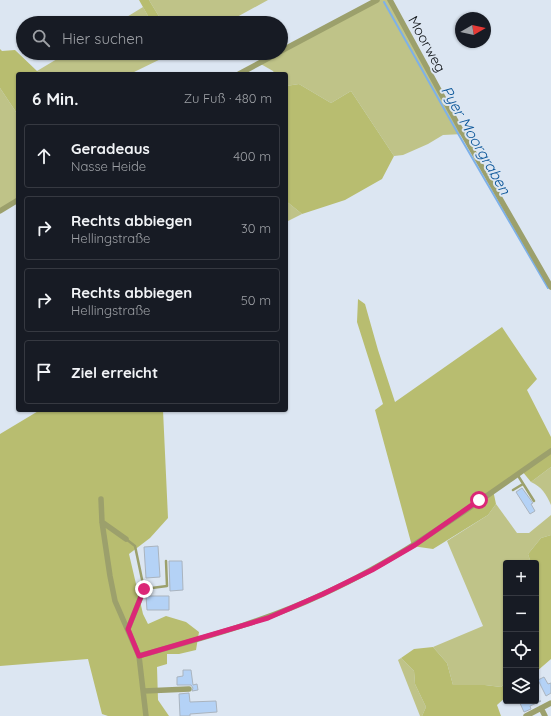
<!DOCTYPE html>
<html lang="de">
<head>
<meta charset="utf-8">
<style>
  :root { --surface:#171b24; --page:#242831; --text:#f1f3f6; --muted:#9ea1a6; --line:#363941 }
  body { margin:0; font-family:Quicksand,sans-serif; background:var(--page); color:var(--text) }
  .controls { position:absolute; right:12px; bottom:12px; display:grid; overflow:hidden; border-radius:4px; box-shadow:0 1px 3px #0004 }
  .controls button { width:36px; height:36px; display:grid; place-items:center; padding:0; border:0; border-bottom:1px solid var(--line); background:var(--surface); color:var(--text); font:20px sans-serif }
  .compass { position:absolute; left:455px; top:12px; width:36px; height:36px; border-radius:50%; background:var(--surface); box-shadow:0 1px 3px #0004; rotate:81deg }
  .stop { position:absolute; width:12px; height:12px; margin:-9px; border:3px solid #db2777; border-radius:50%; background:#fff }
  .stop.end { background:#db2777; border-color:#fff; box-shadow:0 1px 4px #0008 }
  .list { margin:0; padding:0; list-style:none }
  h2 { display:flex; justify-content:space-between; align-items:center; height:52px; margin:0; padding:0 16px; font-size:17px }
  h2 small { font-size:13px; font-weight:400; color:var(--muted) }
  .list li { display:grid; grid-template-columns:26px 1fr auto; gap:12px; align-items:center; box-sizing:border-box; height:64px; margin:0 8px 8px; padding:0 8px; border:1px solid var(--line); border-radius:4px }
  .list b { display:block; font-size:15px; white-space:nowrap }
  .list p { margin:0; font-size:13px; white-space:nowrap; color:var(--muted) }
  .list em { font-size:13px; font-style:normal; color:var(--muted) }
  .icon { flex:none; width:22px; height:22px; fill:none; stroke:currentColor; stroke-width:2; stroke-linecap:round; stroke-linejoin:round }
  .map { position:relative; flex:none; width:551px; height:716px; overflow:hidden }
  .search { position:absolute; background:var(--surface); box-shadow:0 1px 3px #0004; left:16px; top:16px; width:272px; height:44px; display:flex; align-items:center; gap:10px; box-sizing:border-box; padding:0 14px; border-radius:22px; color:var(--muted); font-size:15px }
  .panel { position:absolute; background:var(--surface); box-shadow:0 1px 3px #0004; left:16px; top:72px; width:272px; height:340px; border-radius:4px }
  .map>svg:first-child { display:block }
  .green { fill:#bfc388 }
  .forest { fill:#b8bd70 }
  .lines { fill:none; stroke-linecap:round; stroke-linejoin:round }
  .stream { stroke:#7db0e9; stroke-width:2 }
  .building { fill:#b4d2f6; stroke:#aab4bf }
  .lane { stroke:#9ca06c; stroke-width:2.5 }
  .street { stroke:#9ca06c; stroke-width:5.5 }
  .route { stroke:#db2777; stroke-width:5 }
  .labels { text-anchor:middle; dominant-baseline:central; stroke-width:4; stroke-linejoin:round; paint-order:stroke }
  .street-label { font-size:14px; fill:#101418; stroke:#dce6f2 }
  .water-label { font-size:15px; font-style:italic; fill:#085498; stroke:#dce6f2 }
</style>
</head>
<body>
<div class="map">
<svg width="551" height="716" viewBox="0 0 551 716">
  <rect width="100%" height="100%" fill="#dce6f2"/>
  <path class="green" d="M149 0H268L226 23H163Z
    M377 0H390L463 134 443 135 428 144 403 155 394 156 351 91 331 103 299 84 286 86V74H275L273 71 259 63Z
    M143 7 152 23H117Z
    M67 53H170L171 54 130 74H48L37 71Z
    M0 88 18 115V200L0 211Z
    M286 201 302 214 286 222Z
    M551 467V505C546 494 542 487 531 482Z
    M496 504 517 533H529L551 515V535L541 538 528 554 531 563H506V683L501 687 485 685H453L447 663 433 647 483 626 447 541 488 515Z
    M401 658 414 671 415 684 426 707 422 716H420L398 660Z"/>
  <path class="forest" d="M139 0H149L163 23H152Z
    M0 49 2 51 15 50 37 71 48 74H18V115L0 88Z
    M299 84 331 103 351 91 394 156 382 179 345 200 302 214 286 201V86Z
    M358 299 365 304 378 350 395 402 502 327 537 379 527 390 551 437V467L531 482 522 471 493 490 496 504 488 515 433 549 412 546 375 410 383 404 357 322Z
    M40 410H163L168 518 150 538 129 554 143 614 148 624 166 616 186 622 199 632 196 650 179 654H167V664L157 667 158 700 169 716H108L102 714 88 659 0 666V434Z
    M551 535V659L536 672V563H531L528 554 541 538Z
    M433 647 447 663 453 685H485L501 687 506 683V697L497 705 501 716H422L426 707 415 684 414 671 401 658 414 649Z"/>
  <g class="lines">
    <path class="stream" d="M384 2 456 130 548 288"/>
  </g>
  <path class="building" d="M522 488 533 503 531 504 535 511 530 514 516 492Z
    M158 546 160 577 146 578 144 547Z
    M169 561H182L183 590 170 591Z
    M146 596H169V610H147Z
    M183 670H191L193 685 197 684 198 690 192 691 193 688 191 685H177V677L183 676Z
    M544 677 548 684 551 683V693L546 696 538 680Z
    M189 693 190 702 216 701 217 712 190 714V716H180L179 694Z
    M519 701H541L530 706 531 709 524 712Z"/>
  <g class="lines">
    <path class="lane" d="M517 474 534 501
      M513 490 523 484
      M126 539 135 546 144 589 167 586 166 561"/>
    <path class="street" d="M390 0 463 134 551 287
      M281 51 377 0
      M239 74 278 53
      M0 211 18 200
      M101 499 102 522 110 576 115 601 139 656 146 716
      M102 522 126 539
      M128 629 144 589
      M139 656C202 638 264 622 323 594 405 557 477 502 551 451
      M144 691 189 689
      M541 708 545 716
      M526 716 551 703"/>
  </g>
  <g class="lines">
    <path class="route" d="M144 589 128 629 139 656 268 618 323 594 372 570 415 545 479 500"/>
  </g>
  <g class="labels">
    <g class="street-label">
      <text transform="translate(427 44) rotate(61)">Moorweg</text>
    </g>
    <g class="water-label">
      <text transform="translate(476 140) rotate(60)">Pyer Moorgraben</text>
    </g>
  </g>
</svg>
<div class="controls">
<button>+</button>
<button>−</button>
<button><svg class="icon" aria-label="locate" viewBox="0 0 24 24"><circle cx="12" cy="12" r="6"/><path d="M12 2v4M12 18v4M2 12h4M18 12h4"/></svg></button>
<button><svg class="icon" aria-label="layers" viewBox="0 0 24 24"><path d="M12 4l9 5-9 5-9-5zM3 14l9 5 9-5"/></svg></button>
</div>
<svg class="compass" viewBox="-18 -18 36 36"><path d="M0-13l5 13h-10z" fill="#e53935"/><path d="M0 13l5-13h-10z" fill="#9ea1a6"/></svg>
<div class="stop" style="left:479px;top:500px"></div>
<div class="stop end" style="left:144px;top:589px"></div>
<div class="search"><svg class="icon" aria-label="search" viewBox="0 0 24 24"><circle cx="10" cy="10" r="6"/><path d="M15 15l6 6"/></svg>Hier suchen</div>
<section class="panel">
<h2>6 Min.<small>Zu Fuß · 480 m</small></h2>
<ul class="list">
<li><svg class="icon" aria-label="ahead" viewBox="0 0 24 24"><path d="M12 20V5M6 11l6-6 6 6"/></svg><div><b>Geradeaus</b><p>Nasse Heide</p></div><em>400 m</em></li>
<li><svg class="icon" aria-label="right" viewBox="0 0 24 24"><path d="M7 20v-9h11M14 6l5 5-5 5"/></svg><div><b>Rechts abbiegen</b><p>Hellingstraße</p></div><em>30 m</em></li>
<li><svg class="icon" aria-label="right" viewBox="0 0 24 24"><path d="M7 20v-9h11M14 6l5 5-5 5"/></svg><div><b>Rechts abbiegen</b><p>Hellingstraße</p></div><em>50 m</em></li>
<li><svg class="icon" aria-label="arrive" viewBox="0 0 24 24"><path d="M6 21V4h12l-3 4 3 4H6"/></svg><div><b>Ziel erreicht</b></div></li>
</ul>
</section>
</div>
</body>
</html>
